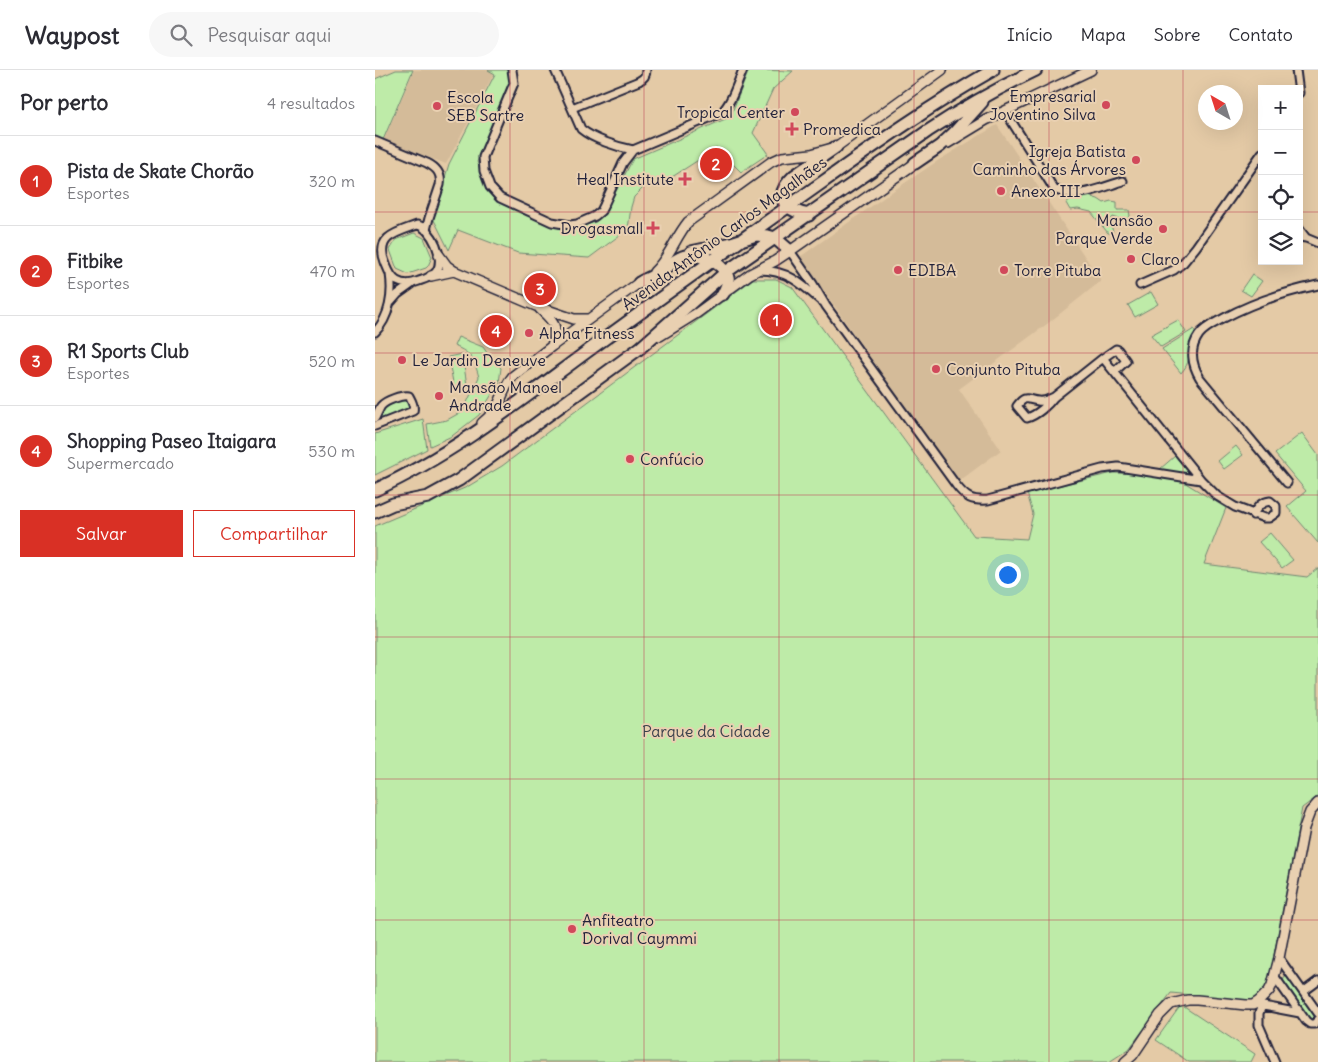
<!DOCTYPE html>
<html lang="pt">
<head>
<meta charset="utf-8">
<style>
  :root { --surface:#fff; --page:#f7f7f7; --text:#2b2b33; --muted:#7c7c81; --line:#e1e1e2; --accent:#d93025 }
  body { margin:0; font-family:Delius,sans-serif; background:var(--page); color:var(--text) }
  .controls { position:absolute; right:15px; top:15px; display:grid; overflow:hidden; border-radius:0px; box-shadow:0 5px 20px #0002 }
  .controls button { width:45px; height:45px; display:grid; place-items:center; padding:0; border:0; border-bottom:1px solid var(--line); background:var(--surface); color:var(--text); font:25px sans-serif }
  .compass { position:absolute; left:823px; top:15px; width:45px; height:45px; border-radius:50%; background:var(--surface); box-shadow:0 5px 20px #0002; rotate:321deg }
  .you { position:absolute; left:632px; top:504px; width:18px; height:18px; margin:-12px; border:4px solid #fff; border-radius:50%; background:#1a73e8; box-shadow:0 0 0 8px #1a73e833 }
  .badge { display:grid; place-items:center; width:32px; height:32px; border-radius:50%; background:var(--accent); color:#fff; font-size:16px; font-weight:700 }
  .pin { position:absolute; translate:-50% -50%; border:2px solid #fff; box-shadow:0 1px 5px #0006 }
  .list { margin:0; padding:0; list-style:none }
  h2 { display:flex; justify-content:space-between; align-items:center; height:65px; margin:0; padding:0 20px; font-size:21px }
  h2 small { font-size:16px; font-weight:400; color:var(--muted) }
  .list li { display:grid; grid-template-columns:32px 1fr auto; gap:15px; align-items:center; box-sizing:border-box; height:90px; padding:0 20px; border-top:1px solid var(--line) }
  .list b { display:block; font-size:19px; white-space:nowrap }
  .list p { margin:0; font-size:16px; white-space:nowrap; color:var(--muted) }
  .list em { font-size:16px; font-style:normal; color:var(--muted) }
  .actions { display:flex; gap:10px; padding:15px 20px }
  .actions a { flex:1; padding:11px 0; border:1px solid var(--accent); border-radius:0px; text-align:center; font-size:18px; color:var(--accent) }
  .actions .main { background:var(--accent); color:#fff }
  .icon { flex:none; width:28px; height:28px; fill:none; stroke:currentColor; stroke-width:2; stroke-linecap:round; stroke-linejoin:round }
  .map { position:relative; flex:none; width:943px; height:992px; overflow:hidden }
  header { display:flex; align-items:center; gap:30px; box-sizing:border-box; height:70px; padding:0 25px; background:var(--surface); border-bottom:1px solid var(--line) }
  header strong { font-size:24px }
  nav { display:flex; gap:28px; margin-inline-start:auto; font-size:18px }
  .search { width:350px; height:45px; background:var(--page); display:flex; align-items:center; gap:12px; box-sizing:border-box; padding:0 18px; border-radius:28px; color:var(--muted); font-size:19px }
  main { display:flex }
  aside { flex:1; background:var(--surface) }
  .map>svg:first-child { display:block }
  .built { fill:#d4bb99 }
  .green { fill:#beeba8; stroke:#708672 }
  .lines { fill:none; stroke-linecap:round; stroke-linejoin:round }
  .minor-casing { stroke:#22223b; stroke-width:11 }
  .tertiary-casing { stroke:#22223b; stroke-width:12 }
  .primary-casing { stroke:#22223b; stroke-width:15 }
  .minor { stroke:#e9d0b1; stroke-width:7 }
  .tertiary { stroke:#e9d0b1; stroke-width:9 }
  .primary { stroke:#e9d0b1; stroke-width:11 }
  .grid { fill:none; stroke:#c04558; stroke-width:1; stroke-opacity:0.55 }
  .poi-dot { fill:#d1495b; stroke:#e9d0b1; stroke-width:2 }
  .labels { text-anchor:middle; dominant-baseline:central; stroke-width:4; stroke-linejoin:round; paint-order:stroke }
  .poi-label { font-size:16px; fill:#22223b; stroke:#e9d0b1; text-anchor:start }
  .street-label { font-size:16px; fill:#22223b; stroke:#e9d0b1 }
  .park-label { font-size:16px; fill:#39404b; stroke:#e9d0b1 }
</style>
</head>
<body>
<header>
<strong>Waypost</strong>
<div class="search"><svg class="icon" aria-label="search" viewBox="0 0 24 24"><circle cx="10" cy="10" r="6"/><path d="M15 15l6 6"/></svg>Pesquisar aqui</div>
<nav><a>Início</a><a>Mapa</a><a>Sobre</a><a>Contato</a></nav>
</header>
<main>
<aside>
<h2>Por perto<small>4 resultados</small></h2>
<ul class="list">
<li><span class="badge">1</span><div><b>Pista de Skate Chorão</b><p>Esportes</p></div><em>320 m</em></li>
<li><span class="badge">2</span><div><b>Fitbike</b><p>Esportes</p></div><em>470 m</em></li>
<li><span class="badge">3</span><div><b>R1 Sports Club</b><p>Esportes</p></div><em>520 m</em></li>
<li><span class="badge">4</span><div><b>Shopping Paseo Itaigara</b><p>Supermercado</p></div><em>530 m</em></li>
</ul>
<div class="actions"><a class="main">Salvar</a><a>Compartilhar</a></div>
</aside>
<div class="map">
<svg width="943" height="992" viewBox="0 0 943 992">
  <rect width="100%" height="100%" fill="#e4caa6"/>
  <filter id="ink" filterUnits="userSpaceOnUse"><feTurbulence type="fractalNoise" baseFrequency=".02" numOctaves="2"/><feDisplacementMap in="SourceGraphic" scale="10" xChannelSelector="R" yChannelSelector="G"/><feConvolveMatrix kernelMatrix="1 2 1 2 8 2 1 2 1" color-interpolation-filters="sRGB"/></filter>
  <g filter="url(#ink)">
    <path class="built" d="M39 0H112L119 3 71 94 9 70Z
      M622 55 726 211 672 254 584 319 626 380 583 412 425 187 518 121 564 90Z"/>
    <path class="green" d="M21 0H38L8 70 0 67V9Z
      M113 0H132L135 7V17L102 92 118 128 186 159H195L221 152 229 144 258 89 355 47 374 0 418 1 398 19 378 63 393 84 366 102 342 78 280 118 274 112 259 127 256 137 253 159 214 188 143 183 83 160 74 180 58 148 74 94 120 4Z
      M713 126 723 129 729 133 736 131 742 132V140H754L755 146 751 151 738 147 735 151 738 162 736 163H733L716 142 703 139 695 140 691 133 696 129Z
      M39 163 49 168 57 187 53 196 51 198 33 204 22 199 15 180 21 170Z
      M877 204 887 211 876 226 866 220Z
      M378 209H401L417 217 599 466 652 469 658 444 652 423 738 403 771 404 804 409 851 438 829 494 932 507 943 498V726L927 738 890 932 796 923 754 979 734 992H0V456L92 417 127 396Z
      M776 222 783 234 760 247 753 235Z
      M803 250 811 262 786 277 776 265Z
      M819 259 821 263C820 267 817 271 816 275 812 287 816 292 806 303L787 279Z
      M83 267 108 277 115 287 126 298 124 313 104 345 77 366 55 376 52 354 72 350 88 341 104 307C99 290 97 283 79 276Z
      M87 284 92 315 79 317 73 287Z
      M30 329 32 330 36 337 35 340 5 350 4 348 10 337Z
      M48 349 52 379 0 405V364Z
      M927 363 943 385V473L912 437 931 421 900 384Z
      M861 376 868 385 849 399 843 391Z
      M800 386 816 405 785 399Z
      M895 463 918 490 907 498 884 472Z
      M911 907H914L940 943V946L936 950H934L908 912 909 908Z
      M806 935 880 984 876 992H814L781 970Z"/>
    <g class="lines">
      <g class="minor-casing">
        <path id="minor" d="M137 0 139 13 108 87 109 101 115 117 125 128 177 152 195 155 202 154 220 146 226 141 229 135 248 93 258 80
          M180 0 206 59C218 69 242 77 258 80L346 43C357 32 362 14 368 0
          M921 0 924 23
          M197 38 264 11C269 8 271 6 271 0
          M630 41 679 119C702 130 725 118 748 111
          M0 71 52 93C62 98 67 104 65 115L54 148 51 160
          M42 155C57 157 71 190 61 202 57 207 50 209 44 211 37 214 29 215 22 211 15 207 13 199 10 192 0 166 23 162 42 155Z
          M924 159 931 168
          M924 167 931 168 943 173
          M415 181 438 214 451 236 581 415C591 428 596 431 613 430L727 399 743 397 750 398 826 410 842 426 860 437 889 448H894L901 443V436L895 431C886 432 882 437 878 445
          M384 200C412 200 426 213 446 231
          M765 215 799 200 808 193 821 177 887 83
          M16 232 23 224 37 214
          M0 262C15 247 18 224 15 204
          M728 288 741 279 743 280 751 291 739 302
          M679 327C674 329 669 332 663 331 652 330 651 324 642 336L652 348C662 345 673 335 679 327L728 288 826 410
          M0 348C2 344 4 339 6 336 11 330 27 325 34 326 36 330 40 336 38 341L0 356
          M912 413 825 308C817 295 814 279 824 265 830 257 840 253 849 248 879 232 910 222 943 215
          M904 888 943 943
          M900 907 931 951 935 954H939L943 950
          M928 922 943 911
          M883 935 925 943
          M887 936 884 943V955L900 992"/>
      </g>
      <g class="tertiary-casing">
        <path id="tertiary" d="M573 73 611 50 716 0
          M64 185 72 196 79 201 161 236 187 245 199 249H213
          M279 202C294 188 300 168 313 152L396 92 407 87 436 84 461 77 567 0
          M56 206 79 201
          M165 239C179 252 184 256 177 275
          M285 266 322 243 375 204 400 191 415 181 545 90
          M107 353C113 348 119 342 123 335 128 325 131 314 138 306L177 276 269 209
          M750 992 758 985 785 945 796 934 813 930H822L871 935H878L884 931 894 921 897 915 904 888 929 758 935 742 943 733"/>
      </g>
      <g class="primary-casing">
        <path id="primary" d="M540 93 565 76 580 62 607 32
          M434 145C409 140 397 127 419 106L461 77
          M316 182 353 174 381 165 393 166 400 168 415 181
          M264 213C271 209 279 206 285 202 292 198 298 191 305 188 316 182 336 188 345 196 357 207 354 211 348 224
          M0 420C81 383 150 327 221 275 295 221 370 167 445 114 501 74 558 34 618 0
          M0 442 18 434 53 427 84 410 265 278 351 202 553 61C588 38 623 18 661 0"/>
      </g>
      <use href="#minor" class="minor"/>
      <use href="#tertiary" class="tertiary"/>
      <use href="#primary" class="primary"/>
    </g>
  </g>
  <path class="grid" d="M135 0V992M269 0V992M404 0V992M539 0V992M674 0V992M808 0V992M0 142H887M924 142H943M0 283H943M0 425H943M0 567H943M0 709H943M0 850H943"/>
  <g class="poi-dot">
    <circle cx="731" cy="35" r="5"/>
    <circle cx="62" cy="36" r="5"/>
    <circle cx="420" cy="42" r="5"/>
    <path d="M414.5 51.5h5v5h5v5h-5v5h-5v-5h-5v-5h5z"/>
    <circle cx="761" cy="90" r="5"/>
    <path d="M307.5 101.5h5v5h5v5h-5v5h-5v-5h-5v-5h5z"/>
    <circle cx="626" cy="121" r="5"/>
    <path d="M275.5 150.5h5v5h5v5h-5v5h-5v-5h-5v-5h5z"/>
    <circle cx="788" cy="159" r="5"/>
    <circle cx="756" cy="189" r="5"/>
    <circle cx="523" cy="200" r="5"/>
    <circle cx="629" cy="200" r="5"/>
    <circle cx="154" cy="263" r="5"/>
    <circle cx="27" cy="290" r="5"/>
    <circle cx="561" cy="299" r="5"/>
    <circle cx="64" cy="326" r="5"/>
    <circle cx="255" cy="389" r="5"/>
    <circle cx="197" cy="859" r="5"/>
  </g>
  <g class="labels">
    <g class="poi-label">
      <text x="721" y="26" text-anchor="end">Empresarial<tspan x="721" dy="18">Joventino Silva</tspan></text>
      <text x="72" y="27">Escola<tspan x="72" dy="18">SEB Sartre</tspan></text>
      <text x="410" y="42" text-anchor="end">Tropical Center</text>
      <text x="428" y="59">Promedica</text>
      <text x="751" y="81" text-anchor="end">Igreja Batista<tspan x="751" dy="18">Caminho das Árvores</tspan></text>
      <text x="299" y="109" text-anchor="end">Heal Institute</text>
      <text x="636" y="121">Anexo III</text>
      <text x="778" y="150" text-anchor="end">Mansão<tspan x="778" dy="18">Parque Verde</tspan></text>
      <text x="268" y="158" text-anchor="end">Drogasmall</text>
      <text x="766" y="189">Claro</text>
      <text x="533" y="200">EDIBA</text>
      <text x="639" y="200">Torre Pituba</text>
      <text x="164" y="263">Alpha Fitness</text>
      <text x="37" y="290">Le Jardin Deneuve</text>
      <text x="571" y="299">Conjunto Pituba</text>
      <text x="74" y="317">Mansão Manoel<tspan x="74" dy="18">Andrade</tspan></text>
      <text x="265" y="389">Confúcio</text>
      <text x="207" y="850">Anfiteatro<tspan x="207" dy="18">Dorival Caymmi</tspan></text>
    </g>
    <g class="street-label">
      <text transform="translate(349 163) rotate(-36)">Avenida Antônio Carlos Magalhães</text>
    </g>
    <g class="park-label">
      <text x="331" y="661">Parque da Cidade</text>
    </g>
  </g>
</svg>
<div class="controls">
<button>+</button>
<button>−</button>
<button><svg class="icon" aria-label="locate" viewBox="0 0 24 24"><circle cx="12" cy="12" r="6"/><path d="M12 2v4M12 18v4M2 12h4M18 12h4"/></svg></button>
<button><svg class="icon" aria-label="layers" viewBox="0 0 24 24"><path d="M12 4l9 5-9 5-9-5zM3 14l9 5 9-5"/></svg></button>
</div>
<svg class="compass" viewBox="-18 -18 36 36"><path d="M0-13l5 13h-10z" fill="#e53935"/><path d="M0 13l5-13h-10z" fill="#7c7c81"/></svg>
<div class="you"></div>
<div class="pin badge" style="left:401px;top:250px">1</div>
<div class="pin badge" style="left:341px;top:94px">2</div>
<div class="pin badge" style="left:165px;top:219px">3</div>
<div class="pin badge" style="left:121px;top:261px">4</div>
</div>
</main>
</body>
</html>
